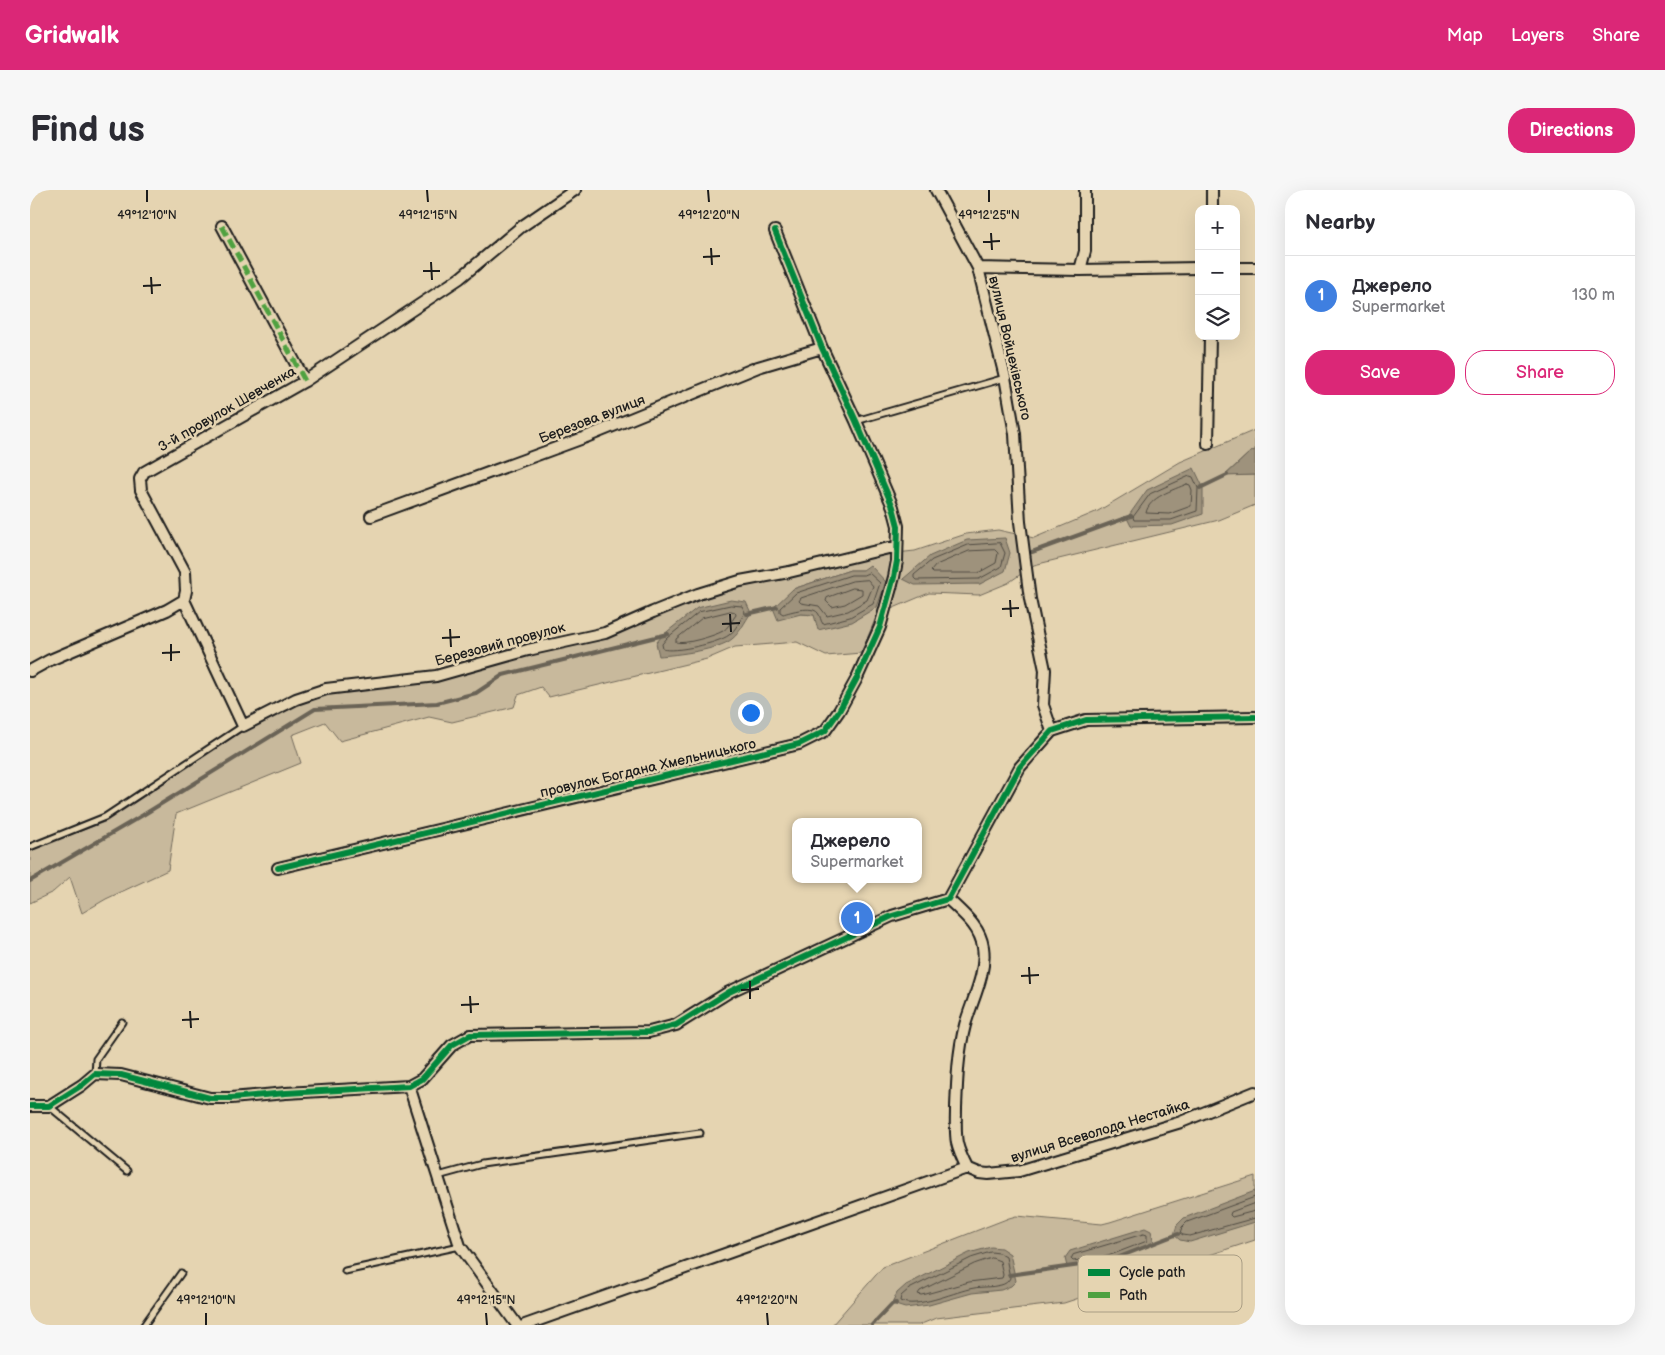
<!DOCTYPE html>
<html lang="en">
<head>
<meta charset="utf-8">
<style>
  :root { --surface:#fff; --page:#f7f7f7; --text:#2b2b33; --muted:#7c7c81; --line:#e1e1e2; --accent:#db2777 }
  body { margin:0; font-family:"Balsamiq Sans",sans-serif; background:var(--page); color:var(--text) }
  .controls { position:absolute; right:15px; top:15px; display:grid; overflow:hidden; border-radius:10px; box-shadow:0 5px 20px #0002 }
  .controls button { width:45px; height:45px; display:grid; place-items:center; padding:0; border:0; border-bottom:1px solid var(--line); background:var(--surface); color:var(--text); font:25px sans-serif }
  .you { position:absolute; left:720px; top:522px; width:18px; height:18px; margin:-12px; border:4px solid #fff; border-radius:50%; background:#1a73e8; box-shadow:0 0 0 8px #1a73e833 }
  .badge { display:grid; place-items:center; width:32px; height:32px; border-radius:50%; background:var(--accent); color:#fff; font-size:16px; font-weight:700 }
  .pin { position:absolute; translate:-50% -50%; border:2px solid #fff; box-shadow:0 1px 5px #0006 }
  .popup { position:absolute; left:762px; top:628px; width:130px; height:65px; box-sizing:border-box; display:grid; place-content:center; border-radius:10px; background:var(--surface); filter:drop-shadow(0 1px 4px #0005); font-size:16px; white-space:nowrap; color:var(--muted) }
  .popup b { font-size:19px; color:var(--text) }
  .popup::after { content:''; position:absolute; left:50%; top:100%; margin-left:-10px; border:10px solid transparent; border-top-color:var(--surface) }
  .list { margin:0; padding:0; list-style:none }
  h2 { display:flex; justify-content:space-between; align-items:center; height:65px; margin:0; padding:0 20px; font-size:21px }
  h2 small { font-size:16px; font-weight:400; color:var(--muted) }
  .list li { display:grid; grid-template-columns:32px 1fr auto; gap:15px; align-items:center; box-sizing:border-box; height:80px; padding:0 20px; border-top:1px solid var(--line) }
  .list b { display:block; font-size:19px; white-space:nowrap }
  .list p { margin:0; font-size:16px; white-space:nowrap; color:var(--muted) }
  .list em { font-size:16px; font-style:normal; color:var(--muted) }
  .actions { display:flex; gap:10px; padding:15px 20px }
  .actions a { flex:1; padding:11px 0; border:1px solid var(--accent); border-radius:20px; text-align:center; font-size:18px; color:var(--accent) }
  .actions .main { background:var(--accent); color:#fff }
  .icon { flex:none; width:28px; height:28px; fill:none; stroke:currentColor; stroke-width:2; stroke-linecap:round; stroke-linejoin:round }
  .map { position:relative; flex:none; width:1225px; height:1135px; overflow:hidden; border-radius:20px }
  header { display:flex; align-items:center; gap:30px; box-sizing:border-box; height:70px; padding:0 25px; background:var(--accent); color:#fff }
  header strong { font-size:24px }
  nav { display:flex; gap:28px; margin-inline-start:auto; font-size:18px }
  .intro { display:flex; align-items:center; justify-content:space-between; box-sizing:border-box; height:120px; padding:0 30px }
  h1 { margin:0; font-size:35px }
  .button { padding:12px 22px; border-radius:20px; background:var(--accent); color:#fff; font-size:18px; font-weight:700 }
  main { display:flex; gap:30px; padding:0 30px }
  aside { flex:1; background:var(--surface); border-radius:20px; box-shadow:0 5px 20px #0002 }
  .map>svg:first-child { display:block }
  .green { fill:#c8b99c; stroke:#726a5c; fill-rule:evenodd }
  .water { fill:#9e927c; stroke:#6a6356 }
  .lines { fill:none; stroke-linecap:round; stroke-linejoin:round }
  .shore { stroke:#504b42; stroke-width:1 }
  .stream { stroke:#6a6356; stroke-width:4 }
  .service-casing { stroke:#1c1c1c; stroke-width:9 }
  .minor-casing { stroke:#1c1c1c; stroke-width:14 }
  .service { stroke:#e5d4b1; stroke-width:5 }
  .minor { stroke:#e5d4b1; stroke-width:10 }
  .quiet { stroke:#4fa141; stroke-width:5; stroke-dasharray:10 5; stroke-linecap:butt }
  .cycleway-casing { stroke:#e5d4b1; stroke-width:9 }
  .cycleway { stroke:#00873e; stroke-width:6 }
  .ticks { fill:none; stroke:#1c1c1c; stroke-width:2 }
  .labels { text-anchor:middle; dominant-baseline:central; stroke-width:5; stroke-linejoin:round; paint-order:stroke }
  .street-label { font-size:14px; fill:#1c1c1c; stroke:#e5d4b1 }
  .key { fill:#e5d4b1; stroke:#a99d84; stroke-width:1 }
  .key-label { font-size:14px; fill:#1c1c1c }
  .ticks-label { font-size:12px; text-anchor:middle; fill:#1c1c1c; stroke:#e5d4b1; stroke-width:5; stroke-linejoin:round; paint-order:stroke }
</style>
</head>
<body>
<header>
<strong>Gridwalk</strong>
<nav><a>Map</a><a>Layers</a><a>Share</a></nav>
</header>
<div class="intro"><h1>Find us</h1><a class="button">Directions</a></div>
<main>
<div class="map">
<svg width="1225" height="1135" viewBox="0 0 1225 1135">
  <rect width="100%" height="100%" fill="#e5d4b1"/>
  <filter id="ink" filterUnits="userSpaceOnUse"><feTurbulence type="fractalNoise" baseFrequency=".02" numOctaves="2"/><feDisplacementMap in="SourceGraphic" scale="10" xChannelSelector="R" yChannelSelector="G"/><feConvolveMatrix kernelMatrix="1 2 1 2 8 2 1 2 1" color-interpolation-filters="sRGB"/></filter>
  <g filter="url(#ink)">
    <path class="green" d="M1225 240V260L1219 263 1195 285H1225V315L1189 330 1004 375 978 393 949 405 899 403 847 425 831 463 796 466 767 452 705 457 677 469 519 507 511 497 488 505 484 517 422 532 399 527 310 551 295 532 262 545 271 573 146 624 138 680 76 709 52 723 40 687 23 702 0 713V660L77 631 215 539 268 512 296 502 406 489 499 466 578 446 669 407 760 386 828 367 885 361 936 344 968 340 1004 348 1068 321 1150 272ZM980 363 950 394 930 393ZM820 380H833L784 425 771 424 763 399Z
      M1225 986V1050L1034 1113 906 1128 889 1135H802L853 1077 979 1028 986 1026 1072 1034 1080 1032Z"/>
    <path class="water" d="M1225 260V285L1195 286 1219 263Z
      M1164 278 1173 297V324L1142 335 1101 336 1097 328 1117 300Z
      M975 348 980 363 975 381 950 394 885 395 873 389 900 366 937 350Z
      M840 375 856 392 847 417 822 432 788 440 784 425 771 424 748 430 743 418 763 399 820 380H833Z
      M701 410 716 412 721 423C715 431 710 443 702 449 689 460 646 465 629 466L626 453 633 445 667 418Z
      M1225 1001V1032L1160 1052 1150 1050 1144 1045 1147 1035 1154 1028Z
      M1115 1038 1121 1041 1124 1053 1079 1071 1037 1077 1035 1068 1040 1061Z
      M961 1057 971 1058 980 1064 986 1091 981 1096 971 1100 942 1103 899 1115 875 1118 862 1114 867 1103 876 1095 939 1063Z"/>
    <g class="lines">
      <path class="shore" d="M1160 286 1163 287 1168 298 1167 321 1141 330H1104L1103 327 1120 304Z
        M1157 294 1160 295 1162 300 1161 316 1139 324 1116 323C1119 307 1143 300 1157 294Z
        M970 353 975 363 971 377 949 389 886 390 884 388V385L902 370 938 355Z
        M965 360 968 363 966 373 948 383H903L901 381 906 375 939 361Z
        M839 383 850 393 843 414 820 427 793 434C790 430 791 427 788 423 782 415 760 422 753 424L750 422V418L766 403 821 385H833Z
        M838 390 843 396 837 410 818 421 797 426 789 416 771 413 769 411 771 408 822 391Z
        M823 398 832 399V404L815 414 802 417 796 411 797 408Z
        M701 415 712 416 715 422C711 429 705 441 699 445 689 453 644 463 633 459L632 454 637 448 669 422Z
        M701 421 705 422 706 425C702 430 698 438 693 441 684 446 654 455 646 452V449L672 428Z
        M1225 1007 1157 1032 1152 1037 1150 1043 1153 1045 1160 1046 1225 1028
        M1225 1013 1201 1022 1200 1025 1202 1027 1225 1021
        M1114 1044 1117 1045V1051L1078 1066 1043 1071 1041 1069 1043 1065Z
        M961 1062 969 1063 976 1067 980 1088C978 1092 975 1094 971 1095 961 1098 949 1096 939 1099 922 1103 886 1119 870 1111L871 1106 879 1099 941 1068Z
        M962 1068 970 1071 973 1085 972 1088 939 1092 896 1104 891 1105 888 1104 890 1101 944 1074Z"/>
      <path class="stream" d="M1170 298 1197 285
        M1002 362 1101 326
        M717 424 747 417
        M0 691 113 625 285 519 407 513 446 503 473 485 638 444
        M979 1085 1079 1071 1148 1044
        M842 1135 862 1114 866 1113"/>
      <g class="service-casing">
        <path id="service" d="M826 231 975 188
          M0 657 75 627 213 536
          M65 884 66 869 92 832
          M19 916 97 981
          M408 986 452 974 670 943
          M315 1081 430 1056
          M114 1135 151 1083"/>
      </g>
      <g class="minor-casing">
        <path id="minor" d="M906 0 948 78 975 187 985 244 990 332 1000 409 1015 480 1013 515 1022 541
          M1182 19V0
          M192 36 275 191
          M948 78 1050 80 1169 78
          M1206 78H1225
          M1050 80 1055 61V0
          M1178 254 1180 146
          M341 326 556 247 728 177 792 158
          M154 410 213 536 266 509 296 499 406 486 498 460 575 443 623 422 668 404 710 391 759 382 867 356
          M0 481 20 470 137 420 154 410 156 401 155 382 111 300 110 289 114 282 275 191 430 88 491 37 545 0
          M248 678 769 554 795 541 809 521 826 490 850 437 864 387 867 371 868 336 863 317 826 231 792 158 745 41
          M918 709C932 723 950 736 953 757 957 783 942 810 935 835 928 862 927 891 926 918 926 930 925 942 927 953 929 962 933 970 937 978L949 983 958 984 989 981 1151 932 1225 902
          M379 896 430 1056 487 1135
          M0 916H19L52 895 65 884 91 885 180 908H201L256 903 379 896 392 889 422 855 440 845 619 842 646 835 699 802 862 726 918 709 990 577 1022 541 1056 530 1225 527
          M495 1135 937 978"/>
      </g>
      <use href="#service" class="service"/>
      <use href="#minor" class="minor"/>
      <path class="quiet" d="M192 36 275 191"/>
      <g class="cycleway-casing">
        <path id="cycleway" d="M248 678 769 554 795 541 809 521 826 490 850 437 864 387 867 371 868 336 863 317 826 231 792 158 745 41
          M0 916H19L52 895 65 884 91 885 180 908H201L256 903 379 896 392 889 422 855 440 845 619 842 646 835 699 802 862 726 918 709 990 577 1022 541 1056 530 1225 527"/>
      </g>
      <use href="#cycleway" class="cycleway"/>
    </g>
  </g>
  <path class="ticks" d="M117 0V12M397 0 398 12M678 0 679 12M959 0V12M961 43 962 60M953 52 970 51M681 58 682 75M673 67 690 66M401 72 402 90M393 81H410M121 87 122 104M113 96 131 95M980 410 981 427M972 419 989 418M700 424 701 442M692 434 710 433M420 439 421 457M412 448 430 447M141 454V471M132 463 150 462M999 777 1000 794M991 786 1009 785M720 791V809M711 800 729 799M440 806 441 823M431 815 449 814M160 821 161 838M152 830 169 829M176 1123V1135M456 1123 457 1135M737 1123 738 1135"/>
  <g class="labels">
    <g class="street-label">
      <text transform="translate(980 158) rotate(77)">вулиця Войцехівського</text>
      <text transform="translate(197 219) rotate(-30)">3-й провулок Шевченка</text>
      <text transform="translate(562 229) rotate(-21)">Березова вулиця</text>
      <text transform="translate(470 454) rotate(-15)">Березовий провулок</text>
      <text transform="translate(618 578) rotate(-13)">провулок Богдана Хмельницького</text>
      <text transform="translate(1070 941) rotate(-17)">вулиця Всеволода Нестайка</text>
    </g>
  </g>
  <rect x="1048" y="1065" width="164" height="57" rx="8" class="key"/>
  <rect x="1058" y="1079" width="22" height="7" fill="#00873e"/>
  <rect x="1058" y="1102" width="22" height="6" fill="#4fa141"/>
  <g class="key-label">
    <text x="1089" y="1087">Cycle path</text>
    <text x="1089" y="1110">Path</text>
  </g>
  <g class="ticks-label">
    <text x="117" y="29">49°12'10"N</text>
    <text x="398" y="29">49°12'15"N</text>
    <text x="679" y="29">49°12'20"N</text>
    <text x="959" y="29">49°12'25"N</text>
    <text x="176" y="1114">49°12'10"N</text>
    <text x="456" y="1114">49°12'15"N</text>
    <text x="737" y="1114">49°12'20"N</text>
  </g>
</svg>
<div class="controls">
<button>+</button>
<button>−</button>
<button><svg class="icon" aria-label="layers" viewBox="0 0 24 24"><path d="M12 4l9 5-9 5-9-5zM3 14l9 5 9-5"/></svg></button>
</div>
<div class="you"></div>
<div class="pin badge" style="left:827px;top:728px;background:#3f7fe0">1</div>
<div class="popup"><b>Джерело</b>Supermarket</div>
</div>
<aside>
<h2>Nearby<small></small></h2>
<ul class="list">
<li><span class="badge" style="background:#3f7fe0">1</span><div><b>Джерело</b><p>Supermarket</p></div><em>130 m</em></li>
</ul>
<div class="actions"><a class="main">Save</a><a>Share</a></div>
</aside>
</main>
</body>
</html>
